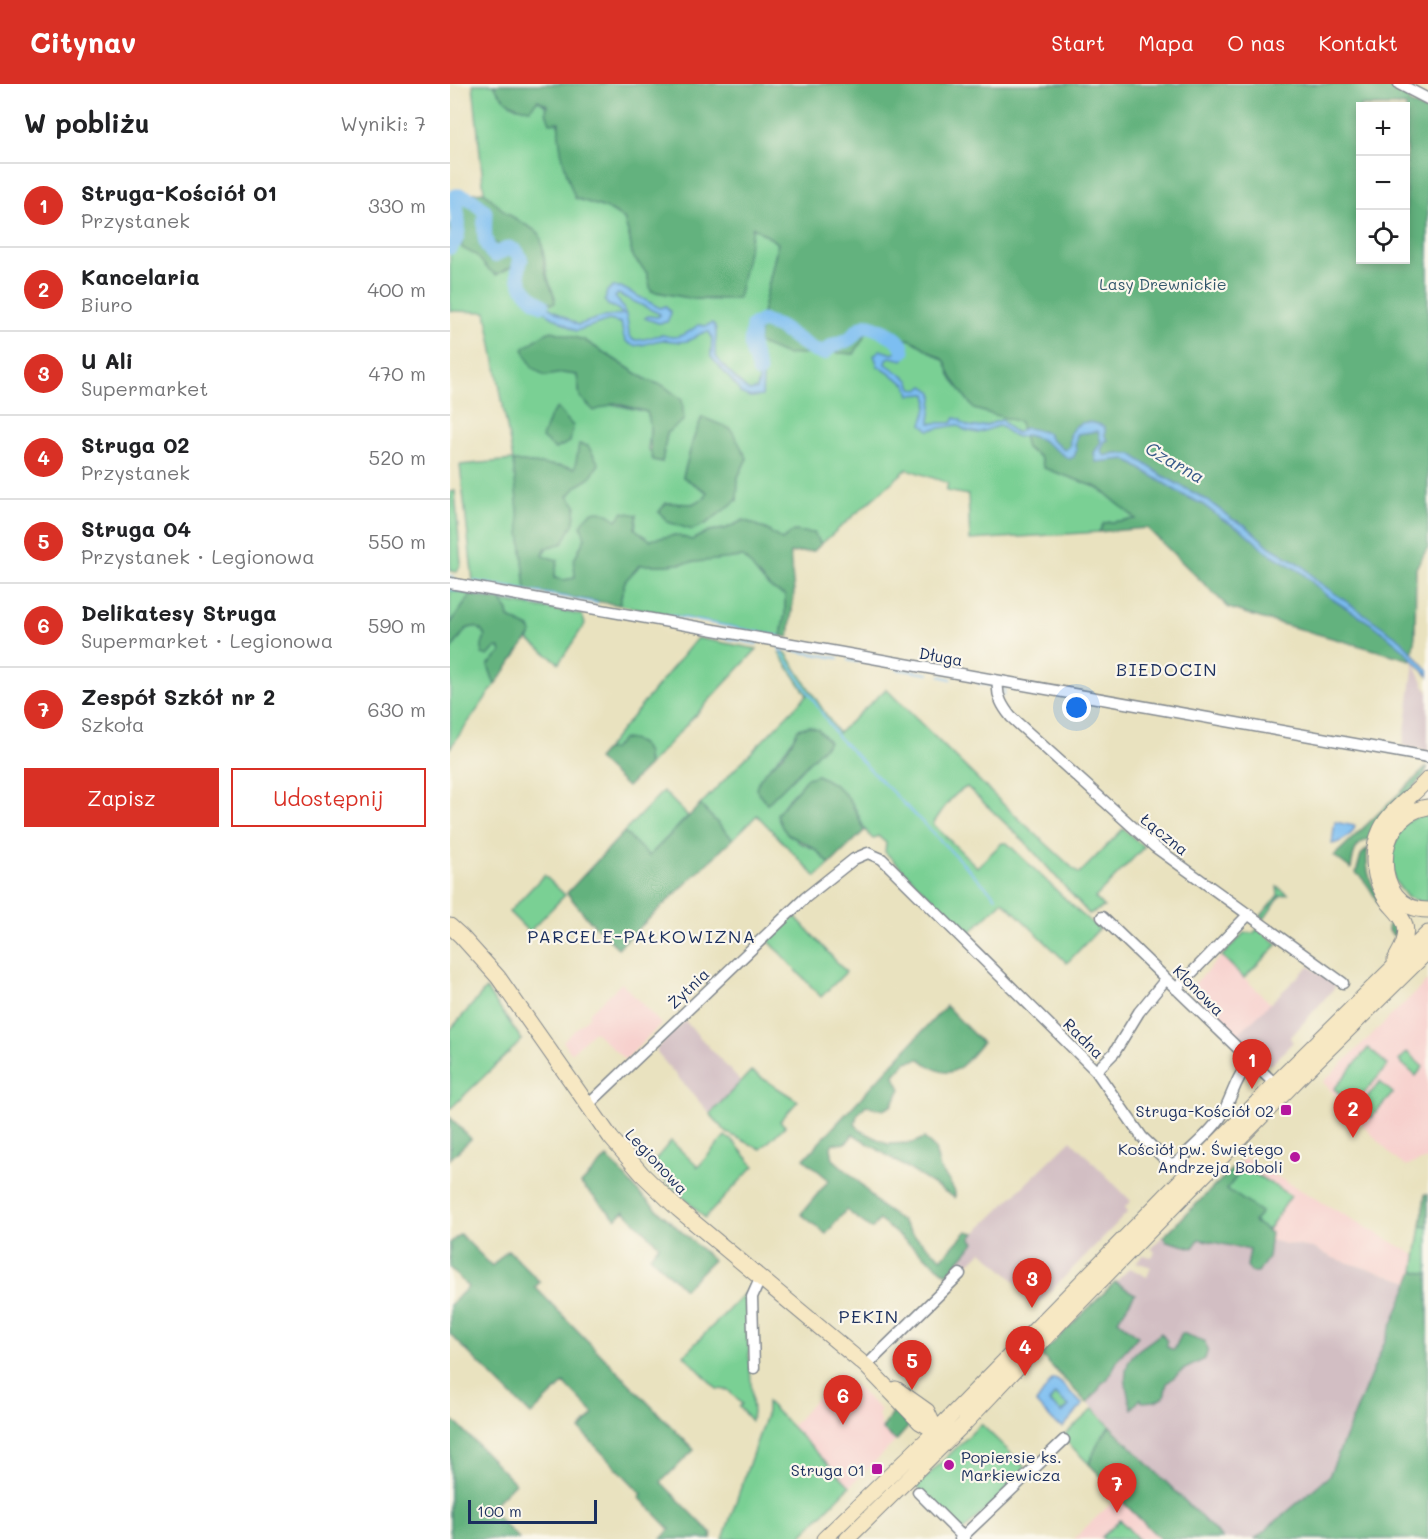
<!DOCTYPE html>
<html lang="pl">
<head>
<meta charset="utf-8">
<style>
  :root { --surface:#fff; --page:#f6f6f6; --text:#202124; --muted:#757577; --line:#e0e0e0; --accent:#d93025 }
  body { margin:0; font-family:Mali,sans-serif; background:var(--page); color:var(--text) }
  .controls { position:absolute; right:18px; top:18px; display:grid; overflow:hidden; border-radius:0px; box-shadow:0 3px 9px #0003 }
  .controls button { width:54px; height:54px; display:grid; place-items:center; padding:0; border:0; border-bottom:2px solid var(--line); background:var(--surface); color:var(--text); font:30px sans-serif }
  .scale { position:absolute; left:18px; bottom:15px; width:129px; box-sizing:border-box; padding-left:6px; border:3px solid #1b2f5e; border-top:0; font-size:16px; line-height:21px; white-space:nowrap; color:#1b2f5e; -webkit-text-stroke:4px #fbf7ec; paint-order:stroke }
  .you { position:absolute; left:627px; top:624px; width:21px; height:21px; margin:-15px; border:4px solid #fff; border-radius:50%; background:#1a73e8; box-shadow:0 0 0 9px #1a73e833 }
  .badge { display:grid; place-items:center; width:39px; height:39px; border-radius:50%; background:var(--accent); color:#fff; font-size:20px; font-weight:700 }
  .pin { position:absolute; translate:-50% -50px; filter:drop-shadow(0 2px 3px #0008) }
  .pin::after { content:''; position:absolute; top:32px; width:21px; height:18px; background:inherit; clip-path:polygon(0 0,100% 0,50% 100%) }
  .list { margin:0; padding:0; list-style:none }
  h2 { display:flex; justify-content:space-between; align-items:center; height:78px; margin:0; padding:0 24px; font-size:26px }
  h2 small { font-size:20px; font-weight:400; color:var(--muted) }
  .list li { display:grid; grid-template-columns:39px 1fr auto; gap:18px; align-items:center; box-sizing:border-box; height:84px; padding:0 24px; border-top:2px solid var(--line) }
  .list b { display:block; font-size:22px; white-space:nowrap }
  .list p { margin:0; font-size:20px; white-space:nowrap; color:var(--muted) }
  .list em { font-size:20px; font-style:normal; color:var(--muted) }
  .actions { display:flex; gap:12px; padding:18px 24px }
  .actions a { flex:1; padding:14px 0; border:2px solid var(--accent); border-radius:0px; text-align:center; font-size:21px; color:var(--accent) }
  .actions .main { background:var(--accent); color:#fff }
  .icon { flex:none; width:33px; height:33px; fill:none; stroke:currentColor; stroke-width:2; stroke-linecap:round; stroke-linejoin:round }
  .map { position:relative; flex:none; width:978px; height:1455px; overflow:hidden }
  header { display:flex; align-items:center; gap:36px; box-sizing:border-box; height:84px; padding:0 30px; background:var(--accent); color:#fff }
  header strong { font-size:28px }
  nav { display:flex; gap:33px; margin-inline-start:auto; font-size:21px }
  main { display:flex }
  aside { flex:1; background:var(--surface) }
  .map>svg:first-child { display:block }
  .built { fill:#f7d0cd }
  .industrial { fill:#d2bec3 }
  .green { fill:#7ad094; stroke:#4a8079; stroke-width:1.5; fill-rule:evenodd }
  .forest { fill:#63b27e; stroke:#3f706e; stroke-width:1.5; fill-rule:evenodd }
  .water { fill:#7bbef1; stroke:#4b76a8; stroke-width:1.5; fill-rule:evenodd }
  .lines { fill:none; stroke-linecap:round; stroke-linejoin:round }
  .stream { stroke:#7bbef1; stroke-width:2 }
  .river { stroke:#7bbef1; stroke-width:15 }
  .minor-casing { stroke:#82888e; stroke-width:13 }
  .secondary-casing { stroke:#82888e; stroke-width:17 }
  .minor { stroke:#fff; stroke-width:10 }
  .secondary { stroke:#f7e8c3; stroke-width:15 }
  .poi-dot { fill:#b5179e; stroke:#fbf7ec; stroke-width:2 }
  .labels { text-anchor:middle; dominant-baseline:central; stroke-width:4.5; stroke-linejoin:round; paint-order:stroke }
  .park-label { font-size:16px; fill:#33576c; stroke:#fbf7ec }
  .street-label { font-size:16px; fill:#1b2f5e; stroke:#fbf7ec }
  .poi-label { font-size:16px; fill:#1b2f5e; stroke:#fbf7ec; text-anchor:end }
  .water-label { font-size:18px; font-style:italic; fill:#385a8a; stroke:#fbf7ec }
  .neighbourhood-label { font-size:18px; letter-spacing:1.5px; fill:#1b2f5e; stroke:#fbf7ec }
</style>
</head>
<body>
<header>
<strong>Citynav</strong>
<nav><a>Start</a><a>Mapa</a><a>O nas</a><a>Kontakt</a></nav>
</header>
<main>
<aside>
<h2>W pobliżu<small>Wyniki: 7</small></h2>
<ul class="list">
<li><span class="badge">1</span><div><b>Struga-Kościół 01</b><p>Przystanek</p></div><em>330 m</em></li>
<li><span class="badge">2</span><div><b>Kancelaria</b><p>Biuro</p></div><em>400 m</em></li>
<li><span class="badge">3</span><div><b>U Ali</b><p>Supermarket</p></div><em>470 m</em></li>
<li><span class="badge">4</span><div><b>Struga 02</b><p>Przystanek</p></div><em>520 m</em></li>
<li><span class="badge">5</span><div><b>Struga 04</b><p>Przystanek · Legionowa</p></div><em>550 m</em></li>
<li><span class="badge">6</span><div><b>Delikatesy Struga</b><p>Supermarket · Legionowa</p></div><em>590 m</em></li>
<li><span class="badge">7</span><div><b>Zespół Szkół nr 2</b><p>Szkoła</p></div><em>630 m</em></li>
</ul>
<div class="actions"><a class="main">Zapisz</a><a>Udostępnij</a></div>
</aside>
<div class="map">
<svg width="978" height="1455" viewBox="0 0 978 1455">
  <rect width="100%" height="100%" fill="#fbf7ec"/>
  <filter id="ink" filterUnits="userSpaceOnUse"><feTurbulence type="fractalNoise" baseFrequency=".0167" numOctaves="2"/><feDisplacementMap in="SourceGraphic" scale="12" xChannelSelector="R" yChannelSelector="G"/><feConvolveMatrix kernelMatrix="1 2 1 2 8 2 1 2 1" color-interpolation-filters="sRGB"/></filter>
  <filter id="wash" filterUnits="userSpaceOnUse"><feTurbulence type="fractalNoise" baseFrequency=".008" numOctaves="4" result="noise"/><feDisplacementMap in="SourceGraphic" scale="24" xChannelSelector="R" yChannelSelector="G"/><feGaussianBlur stdDeviation="1.35" result="paint"/><feColorMatrix in="noise" values="0 0 0 0 0 0 0 0 0 0 0 0 0 0 0 0 0 1.4 0 .05"/><feComposite in="paint" operator="in"/></filter>
  <g filter="url(#wash)">
    <rect width="100%" height="100%" fill="#e9e2bf"/>
    <path class="built" d="M772 872 821 920 786 952 743 910V901Z
      M978 896V1075L955 1082 944 1074 873 998Z
      M172 899 211 940 175 976 144 947 121 969 113 957 140 932 139 929Z
      M794 1074 967 1172 964 1187 960 1198 883 1174 863 1164 836 1160 731 1134Z
      M389 1288 431 1326 428 1330 432 1345 446 1357 400 1402 342 1342Z
      M668 1413 710 1455H624L635 1444Z"/>
    <path class="industrial" d="M964 578 978 609V667L953 662Z
      M859 882 886 902 840 954 843 958 822 980H812L786 952Z
      M235 937 291 998 260 1030 207 969V964Z
      M621 1056 681 1117 675 1123 678 1128 589 1219 532 1167 502 1195 497 1190 525 1158 521 1154 528 1146Z
      M731 1134 836 1160 863 1164 883 1174 960 1198 879 1392 805 1455H773L591 1271 680 1184 697 1193 701 1183 686 1178 693 1171 702 1173 705 1168 701 1164Z"/>
    <path class="green" d="M23 0H44C49 11 56 18 67 23L87 16C116 31 119 84 125 114L158 125 174 135 180 155 182 172 197 189 201 207 245 215 267 216 302 142 328 159 312 230 379 268 404 270 416 248 462 256 495 277 501 293 524 325 571 338 576 364 590 373 594 384 649 404 687 435 654 439 649 448 520 456 518 411 496 407 498 399 457 385 371 460 364 449 332 456 317 446 294 436 275 445 259 447 242 456 225 451 200 456 185 445 168 437C138 452 123 456 125 494L114 496 104 494 93 472 118 412 127 402 139 395 125 384 64 377 76 506 23 497 10 381 63 376 36 228 0 227V141L2 140V122L0 112 21 109 41 129 39 142 57 160H63C83 174 65 186 77 200 83 206 97 209 105 213 94 192 96 171 89 149L56 129 34 108ZM134 256 197 296 214 302 217 349 212 378 198 365 201 338 197 328 130 313 127 291 112 289 95 292 82 283ZM252 333 297 374 288 393 287 416 209 428 217 419 242 420 255 414 257 408 233 393 243 356Z
      M5 407 11 480 7 488 0 487V408Z
      M293 472 304 484 317 501 335 511V530L331 552 169 521 175 497 190 481H217Z
      M0 506 21 511 0 540Z
      M51 517 132 531 135 540 109 579 78 556 82 549 80 544 59 534 58 527Z
      M26 542 31 545 35 552 32 561 38 572 46 563 50 564 51 569 38 581 45 601 0 664V567L16 545Z
      M247 554 307 565 198 682 197 669 189 659 160 667 155 666Z
      M329 569H336L388 649 436 605 554 721 629 790 673 745 694 763 645 814 654 823 639 830 575 758 517 703C501 711 493 725 483 740L527 783 552 759H557L629 828 649 845 617 879 553 817 518 850 435 768 436 759 428 752 423 755C413 746 412 738 406 726 396 709 384 699 367 691L344 708 327 730 348 758 366 766 380 780 366 793 307 731 283 755 250 721 357 611ZM348 645 317 720 308 698C322 679 338 667 348 645Z
      M213 707 238 732 199 772 174 748Z
      M978 727V816L973 819 957 813 944 796 941 766 956 738Z
      M94 791 115 811 79 848 59 828Z
      M827 803 838 810 830 812 814 835 811 832 828 811Z
      M343 830 396 888 371 913 317 855Z
      M807 845 828 860 794 894 772 872 794 849H804Z
      M36 905 72 956 0 1025V946Z
      M918 964 938 981 904 1021 884 1005Z
      M957 968 973 983 966 992 949 977Z
      M301 987 348 1017 330 1037 335 1042 311 1065 277 1049 260 1030Z
      M930 998 943 1009 921 1034 908 1024Z
      M275 1052 284 1058 304 1082 255 1134 200 1082 221 1057 248 1083Z
      M794 1083 841 1112 818 1146 804 1138 810 1128 777 1105Z
      M971 1142 978 1143V1190L964 1187Z
      M295 1209 303 1329 301 1337 289 1323 292 1320 278 1306 267 1305 234 1271Z
      M605 1309 619 1322 612 1329 599 1318Z
      M317 1318 400 1402 348 1455H273L317 1328Z
      M643 1325 660 1342 649 1357 639 1380 612 1353Z
      M531 1340 578 1386 512 1448 467 1402Z
      M670 1436 688 1455H653L652 1453Z"/>
    <path class="forest" d="M44 0H954L959 19 978 28V463L966 484 965 552 961 576 810 534 779 524 697 444 649 448 654 439 686 435 649 404 594 384 590 373 576 364 570 338 524 325 501 293 495 277 462 256 417 248 404 270 379 268 336 271 308 259 312 230 328 159 303 143 288 215H245L201 207 197 189 182 172 180 155 174 135 158 125 125 114C117 94 107 60 109 38L100 39 96 28 97 21 88 16 80 25C62 23 52 17 44 0ZM910 22H956V176H910Z
      M34 108 56 129 89 149C94 162 93 174 95 187 97 198 105 208 105 219L101 220C91 213 79 206 74 194 69 178 82 174 63 160L52 162 41 157 39 142 41 129 21 109Z
      M10 114C17 118 26 122 30 129 38 146 19 163 46 175L56 168 66 173 63 182 46 191 37 184 26 171 12 164Z
      M102 247 134 256 197 296 214 302 232 316 234 336 217 349 212 378 203 376C196 360 204 344 197 328L165 319 144 327 130 313 127 291 112 289 95 292 82 283 73 265 94 250Z
      M107 324 123 342 120 358 105 365 92 354 100 332Z
      M252 333 281 345 297 374 288 393 287 416 257 439 242 446 218 438 209 428 216 419 242 420 255 414 257 408 233 393 243 356Z
      M129 360 138 362 149 380 139 395 127 402 118 412 126 421 124 438 113 459 95 464 93 472 108 476 104 494 114 496 125 494 124 476 135 454 131 442C141 422 151 424 167 436L173 428 187 431 185 445 200 456 225 451 242 456 259 447 275 445 294 436 317 446 332 456 344 447 364 449 371 460 364 467 340 469 344 508 339 553 331 552 335 530V511C315 506 307 486 293 473L217 481H190L175 497 169 521 76 506 63 377 125 384Z
      M21 511 51 517 58 527 59 534 79 544 82 549 45 601 38 581 51 569 50 564 46 563 38 572 32 570V561L35 552C30 543 25 541 16 545L0 567V540Z
      M359 642 368 645 379 658 317 720 306 705C310 689 323 681 333 671 340 663 344 654 348 645Z
      M172 655C182 655 196 659 197 671 197 675 197 678 198 682L177 703 147 675 155 666 163 665Z
      M978 682 974 691 920 755C904 759 903 771 901 785L884 772Z
      M367 691C396 704 403 718 414 747L380 780C375 776 371 770 366 766 349 752 334 758 327 730L357 694Z
      M250 721 283 755 168 864 138 835 117 809 174 748 199 772Z
      M918 764C912 794 930 816 947 840V847L944 852 938 846 939 838C928 822 921 800 906 789L911 771Z
      M496 922 532 959C510 985 501 1001 470 975L456 978 444 991 451 1005 441 1022 433 1026 416 1021 407 1031 405 1040 410 1046 437 1060 463 1059 474 1054 485 1065 490 1085 499 1097 505 1108V1114L403 1050C397 1060 393 1061 383 1059L381 1063 383 1075 409 1098 430 1122 452 1137 462 1150 492 1174 517 1147 525 1149 521 1154 525 1158 497 1190 429 1136 422 1145 396 1126 376 1150 351 1130 379 1096 354 1075Z
      M0 1033 21 1055 0 1075Z
      M157 1073 190 1110 263 1176 234 1205 200 1172 209 1161 174 1127 166 1135 131 1100Z
      M788 1079 794 1083 777 1105 811 1128 804 1138 821 1149 818 1174 808 1188H801L797 1182 800 1166 749 1155 743 1164 717 1157 713 1153Z
      M975 1110H978V1143L971 1142Z
      M10 1150 42 1182 58 1166 90 1198 85 1203 244 1366 211 1398 262 1450 261 1455H211L220 1445 189 1413 192 1410 130 1346 144 1330 114 1299 81 1331 0 1250V1221L18 1203 0 1184V1159Z
      M964 1187 978 1190V1455H805L879 1392Z
      M665 1198 685 1210 668 1236 688 1252 670 1272 657 1296 652 1299 649 1305 637 1319 591 1271Z
      M711 1249 717 1257V1263L724 1266 732 1249 754 1257 758 1265 755 1275 733 1286 717 1299 714 1313 705 1317 692 1318 690 1315 682 1325C676 1306 669 1282 687 1267 695 1261 703 1256 711 1249Z
      M444 1326 459 1342 446 1357 432 1345Z
      M4 1337 65 1399 39 1425 69 1455H0V1340Z
      M660 1342 773 1455H710L668 1413 669 1411 639 1380 649 1357Z"/>
    <path class="water" d="M163 203H171L210 224 216 222 221 229 217 238 208 239 195 234 198 232 208 233 210 230 168 210 165 213C176 225 178 235 179 251L183 256C194 257 202 252 212 251 215 251 218 253 222 253 232 253 241 247 248 241L256 242 262 239C271 247 262 261 266 272 269 278 295 306 300 307L307 305 309 296 305 280 300 277 299 268 303 269 313 292 312 312 300 313 290 309 288 304 261 273 262 253 259 248C249 247 247 254 237 257 229 259 221 257 214 256 202 255 186 268 176 257 172 253 173 245 171 239L159 236 126 247 87 223 75 211 79 209 86 216 128 241 149 234 173 230 166 224 158 221 155 217 157 207Z
      M447 250 456 264 457 271 453 276 440 273 437 275 436 280 459 296 462 304 469 306 474 302 483 308C484 314 480 332 480 339H502L505 334 511 336V338C525 348 538 340 552 336L560 345 567 349C570 347 572 345 575 344 577 343 593 348 597 349L601 356 615 366 620 362C617 337 637 334 655 343V352L658 356 655 357 651 366 652 369 655 372 666 369 681 370 713 392 757 416 782 435 795 441 820 463 853 482 867 497 951 556 978 586V592L952 564 925 542 876 511 851 488 817 468 792 446 772 435 752 420 733 411 675 375 646 378 644 369 651 358 648 347 627 350 625 363 627 365 624 373 619 375 590 355 576 351 568 353 560 350 552 343 548 342 528 349 515 346 507 341 479 346 472 340C475 332 480 319 477 310L460 311 457 301 428 282 424 271 430 266 443 270 448 267 444 257 440 255Z
      M885 738 905 742C903 751 892 758 882 760Z
      M604 1295 609 1297 633 1321 613 1343 606 1340 586 1319 602 1296ZM605 1310 619 1322 612 1329 599 1318Z"/>
    <g class="lines">
      <path class="stream" d="M0 492 4 493
        M23 497 147 519
        M0 505 126 527
        M218 531 329 552
        M251 549 307 560
        M329 564 387 652 546 813
        M329 564 388 574
        M398 576 408 578
        M447 585 479 590
        M490 592 501 595
        M529 599 541 602
        M554 612V604"/>
      <path class="river" d="M0 163C15 150 5 128 6 112 18 111 28 120 35 128 35 145 31 158 44 171L59 164 67 168 71 176C62 195 77 211 92 221
        M309 287C302 264 299 267 303 242L312 237 329 243 365 267 374 269C385 257 388 262 399 255 408 249 405 245 418 241 431 247 451 252 453 267"/>
    </g>
  </g>
  <g filter="url(#ink)">
    <g class="lines">
      <g class="minor-casing">
        <path id="minor" d="M949 0 978 15
          M0 499 978 673
          M548 598C546 612 553 623 561 633L705 763 893 899
          M652 833 825 1000
          M726 905 799 830
          M646 987 664 969 689 928 716 895
          M138 1021 355 814 404 775 418 769 432 775 646 987 692 1053 719 1079 723 1080 730 1076C743 1062 762 1048 772 1031 782 1013 786 993 800 977
          M416 1282 510 1190
          M304 1284 302 1213 310 1195
          M468 1408 515 1455
          M510 1455 614 1356"/>
      </g>
      <g class="secondary-casing">
        <path id="secondary" d="M978 723C921 731 921 826 978 826
          M0 842 11 852 48 893 161 1054 192 1090 228 1125 416 1282 470 1338 486 1347 493 1353
          M945 876C951 866 958 854 955 841 953 833 944 825 939 819 923 797 919 770 931 745 941 725 963 712 978 695
          M446 1305 477 1327 486 1347
          M374 1455 486 1347 825 1000 978 849
          M397 1455 514 1340 615 1233 857 986 978 867"/>
      </g>
      <use href="#minor" class="minor"/>
      <use href="#secondary" class="secondary"/>
    </g>
  </g>
  <g class="poi-dot">
    <rect x="830" y="1020" width="12" height="12" rx="3"/>
    <circle cx="845" cy="1073" r="6"/>
    <circle cx="499" cy="1381" r="6"/>
    <rect x="421" y="1379" width="12" height="12" rx="3"/>
  </g>
  <g class="labels">
    <g class="park-label">
      <text x="713" y="199">Lasy Drewnickie</text>
    </g>
    <g class="street-label">
      <text transform="translate(491 572) rotate(10)">Długa</text>
      <text transform="translate(715 750) rotate(39)">Łączna</text>
      <text transform="translate(238 904) rotate(-44)">Żytnia</text>
      <text transform="translate(749 906) rotate(45)">Klonowa</text>
      <text transform="translate(634 954) rotate(45)">Radna</text>
      <text transform="translate(207 1077) rotate(47)">Legionowa</text>
    </g>
    <g class="poi-label">
      <text x="824" y="1026">Struga-Kościół 02</text>
      <text x="833" y="1064">Kościół pw. Świętego<tspan x="833" dy="18">Andrzeja Boboli</tspan></text>
      <text x="511" y="1372" text-anchor="start">Popiersie ks.<tspan x="511" dy="18">Markiewicza</tspan></text>
      <text x="415" y="1385">Struga 01</text>
    </g>
    <g class="water-label">
      <text transform="translate(725 378) rotate(30)">Czarna</text>
    </g>
    <g class="neighbourhood-label">
      <text x="717" y="585">BIEDOCIN</text>
      <text x="192" y="852">PARCELE-PAŁKOWIZNA</text>
      <text x="419" y="1232">PEKIN</text>
    </g>
  </g>
</svg>
<div class="controls">
<button>+</button>
<button>−</button>
<button><svg class="icon" aria-label="locate" viewBox="0 0 24 24"><circle cx="12" cy="12" r="6"/><path d="M12 2v4M12 18v4M2 12h4M18 12h4"/></svg></button>
</div>
<div class="scale">100 m</div>
<div class="you"></div>
<div class="pin badge" style="left:802px;top:1005px">1</div>
<div class="pin badge" style="left:903px;top:1054px">2</div>
<div class="pin badge" style="left:582px;top:1224px">3</div>
<div class="pin badge" style="left:575px;top:1292px">4</div>
<div class="pin badge" style="left:462px;top:1306px">5</div>
<div class="pin badge" style="left:393px;top:1341px">6</div>
<div class="pin badge" style="left:667px;top:1429px">7</div>
</div>
</main>
</body>
</html>
